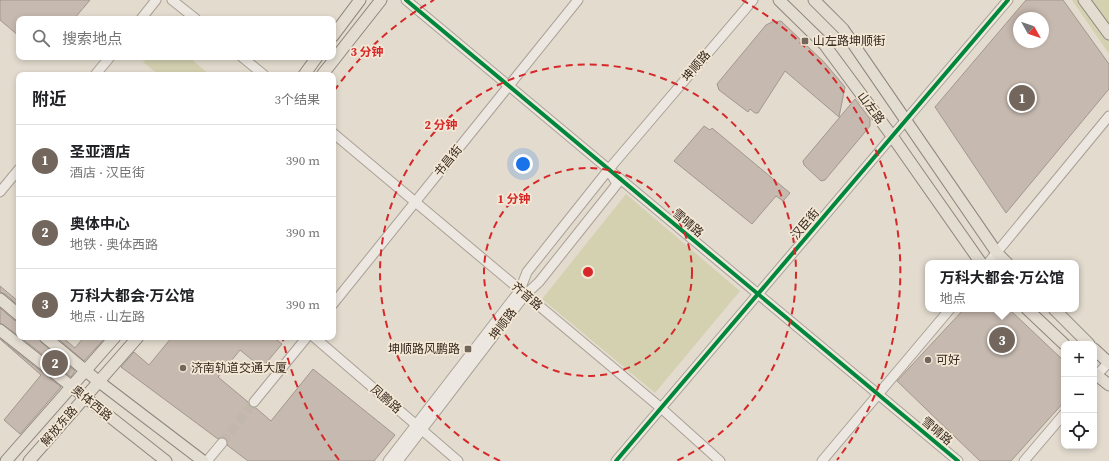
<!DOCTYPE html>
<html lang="zh">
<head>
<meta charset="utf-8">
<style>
  :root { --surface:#fff; --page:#f6f6f6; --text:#202124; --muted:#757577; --line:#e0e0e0; --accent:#73675d }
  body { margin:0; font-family:"Source Serif 4","Noto Sans SC",serif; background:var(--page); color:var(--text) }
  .controls { position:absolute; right:12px; bottom:12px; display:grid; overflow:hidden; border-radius:8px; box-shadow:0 2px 6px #0003 }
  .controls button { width:36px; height:36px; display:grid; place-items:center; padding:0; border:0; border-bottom:1px solid var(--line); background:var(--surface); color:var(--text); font:20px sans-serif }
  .compass { position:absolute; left:1013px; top:12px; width:36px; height:36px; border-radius:50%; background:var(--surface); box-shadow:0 2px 6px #0003; rotate:130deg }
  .you { position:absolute; left:523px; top:164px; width:14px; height:14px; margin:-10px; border:3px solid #fff; border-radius:50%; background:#1a73e8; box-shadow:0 0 0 6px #1a73e833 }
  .badge { display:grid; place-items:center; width:26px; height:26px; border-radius:50%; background:var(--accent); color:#fff; font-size:13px; font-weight:700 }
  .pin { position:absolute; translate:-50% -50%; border:2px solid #fff; box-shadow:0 1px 4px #0006 }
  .popup { position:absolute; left:925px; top:260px; width:154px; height:52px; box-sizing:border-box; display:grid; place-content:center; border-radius:8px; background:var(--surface); filter:drop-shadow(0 1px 3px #0005); font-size:13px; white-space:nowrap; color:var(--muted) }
  .popup b { font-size:15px; color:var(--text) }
  .popup::after { content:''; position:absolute; left:50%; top:100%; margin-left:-8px; border:8px solid transparent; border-top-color:var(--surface) }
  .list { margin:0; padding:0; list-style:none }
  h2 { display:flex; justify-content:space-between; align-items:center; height:52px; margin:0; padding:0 16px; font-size:17px }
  h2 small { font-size:13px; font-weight:400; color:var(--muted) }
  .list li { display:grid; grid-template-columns:26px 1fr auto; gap:12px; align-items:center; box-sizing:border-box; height:72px; padding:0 16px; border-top:1px solid var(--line) }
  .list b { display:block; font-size:15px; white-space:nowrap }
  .list p { margin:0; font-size:13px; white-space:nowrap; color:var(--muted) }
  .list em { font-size:13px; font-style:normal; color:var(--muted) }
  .icon { flex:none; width:22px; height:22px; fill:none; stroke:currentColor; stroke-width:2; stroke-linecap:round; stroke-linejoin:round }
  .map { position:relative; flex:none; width:1109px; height:461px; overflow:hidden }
  .search { position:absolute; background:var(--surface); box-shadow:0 2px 6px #0003; left:16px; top:16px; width:320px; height:44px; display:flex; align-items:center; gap:10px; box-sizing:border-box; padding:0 14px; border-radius:8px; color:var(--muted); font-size:15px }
  .panel { position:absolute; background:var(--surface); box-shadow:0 2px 6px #0003; left:16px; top:72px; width:320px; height:268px; border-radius:8px }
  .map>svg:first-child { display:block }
  .green { fill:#d4d1b1 }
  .building { fill:#c6b9af; stroke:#a3978d; fill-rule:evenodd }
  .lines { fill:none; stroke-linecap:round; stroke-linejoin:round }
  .minor-tunnel { stroke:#c1b7ab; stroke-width:9; stroke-dasharray:9 4.5; stroke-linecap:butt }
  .minor-casing { stroke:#a9a197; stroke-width:11 }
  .major-casing { stroke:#8e867e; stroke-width:13 }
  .minor { stroke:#ece7e0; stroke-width:9 }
  .major { stroke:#e3dcd1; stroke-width:11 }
  .cycleway-casing { stroke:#f3e8d5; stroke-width:6 }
  .cycleway { stroke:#00873e; stroke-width:4 }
  .ring { fill:none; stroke:#d62828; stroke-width:2; stroke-dasharray:7 5 }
  .poi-dot { fill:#73675d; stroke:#f3e8d5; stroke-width:1.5 }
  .labels { text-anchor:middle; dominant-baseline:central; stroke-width:3.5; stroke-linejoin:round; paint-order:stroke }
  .poi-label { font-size:12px; fill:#372920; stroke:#f3e8d5; text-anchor:start }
  .street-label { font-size:12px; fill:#372920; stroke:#f3e8d5 }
  .centre { fill:#d62828; stroke:#f3e8d5; stroke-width:2 }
  .ring-label { font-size:12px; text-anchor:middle; font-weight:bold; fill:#d62828; stroke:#f3e8d5; stroke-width:3.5; stroke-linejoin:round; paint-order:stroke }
</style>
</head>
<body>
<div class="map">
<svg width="1109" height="461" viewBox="0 0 1109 461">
  <rect width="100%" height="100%" fill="#e3dbce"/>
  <path class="green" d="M1072 0H1109V54Z
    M148 57H189L210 75H159L143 62Z
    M626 194 740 291 655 393 542 299Z"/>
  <path class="building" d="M0 0H90L74 19H19V36L0 20Z
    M1026 0H1063L1109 64V89L1006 213 935 107ZM1019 18H1043V42H1019Z
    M781 21 824 62 845 87 839 117 785 71 758 113H755L750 109 748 112 719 90 717 84 766 25 772 22Z
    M855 99 870 119V126L825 180 821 181 804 165 803 161Z
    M704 126 710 130 712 128 790 193 783 201 776 196 752 224 674 161Z
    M0 286 19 302V306L5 294 0 292Z
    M0 308 14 320 19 322V336L0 323Z
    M964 309H1009L1064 361V402L1011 461H980L897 381Z
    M20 337H38L41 342 75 371 71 377Z
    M56 337H62L75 348 84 337H106L84 361Z
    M172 337H273L282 344 262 368 240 350 218 377 248 402 251 407 256 408 271 421 313 369 395 435 374 461H248L227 445 226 438 218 439 121 367 134 352 149 365Z
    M0 339 61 387 20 434 4 420 41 375Z"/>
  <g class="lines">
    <path class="minor-tunnel" d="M222 443 254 402"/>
    <g class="minor-casing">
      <path id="minor" d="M172 0 196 19
        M406 0 958 461
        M141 19 156 0
        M242 57 264 75
        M95 75 110 57
        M333 133 661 408 720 461
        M0 192 19 169
        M988 263 1109 116
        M333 304 578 0
        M314 337 458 461
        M1094 378 1108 363
        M254 402 307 337
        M207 461 222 443
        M388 461 520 290 527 272 609 169 753 0
        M398 461 525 295 539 282 617 184 611 174
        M616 461 1008 0
        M822 461 950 309
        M1024 461 1064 414"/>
    </g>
    <g class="major-casing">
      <path id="major" d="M779 0 824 44 892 136 981 263
        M814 0 843 29 997 253 1007 263
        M1084 0 1109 34
        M333 36 360 0
        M304 75 317 57
        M322 75 381 0
        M0 299 19 315
        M1027 309 1064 344
        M1054 309 1089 344
        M0 330 166 461
        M45 337 98 381 203 461
        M1094 349 1109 363
        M1094 373 1109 385
        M6 461 115 337
        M29 461 138 337"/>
    </g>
    <use href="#minor" class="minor"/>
    <use href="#major" class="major"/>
    <g class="cycleway-casing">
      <path id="cycleway" d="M406 0 958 461
        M616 461 1008 0"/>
    </g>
    <use href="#cycleway" class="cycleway"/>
  </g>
  <g class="ring">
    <circle cx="588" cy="272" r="104"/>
    <path d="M500 461A208 208 0 1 1 676 461"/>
    <path d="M339 460A312 312 0 0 1 283 340M334 91A312 312 0 0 1 434 0M742 0A312 312 0 0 1 837 460"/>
  </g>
  <g class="poi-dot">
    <rect x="801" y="37" width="8" height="8" rx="2"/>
    <rect x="464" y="345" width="8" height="8" rx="2"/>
    <circle cx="928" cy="360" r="4"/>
    <circle cx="183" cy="368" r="4"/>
  </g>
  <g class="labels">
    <g class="poi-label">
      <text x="813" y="41">山左路坤顺街</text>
      <text x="460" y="349" text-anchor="end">坤顺路风鹏路</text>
      <text x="936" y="360">可好</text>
      <text x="191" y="368">济南轨道交通大厦</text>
    </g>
    <g class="street-label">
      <text transform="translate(696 66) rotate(-50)">坤顺路</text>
      <text transform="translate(871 108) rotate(53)">山左路</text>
      <text transform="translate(448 161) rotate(-51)">书昌街</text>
      <text transform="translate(688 223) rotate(40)">雪晴路</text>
      <text transform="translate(805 224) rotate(-50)">汉臣街</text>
      <text transform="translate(527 296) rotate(40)">齐音路</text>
      <text transform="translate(503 324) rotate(-53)">坤顺路</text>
      <text transform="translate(386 399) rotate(41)">凤鹏路</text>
      <text transform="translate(92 403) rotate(39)">奥体西路</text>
      <text transform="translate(59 426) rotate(-49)">解放东路</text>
      <text transform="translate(937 431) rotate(40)">雪晴路</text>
    </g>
  </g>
  <circle cx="588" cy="272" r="6" class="centre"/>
  <g class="ring-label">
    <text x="367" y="56">3 分钟</text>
    <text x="441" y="129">2 分钟</text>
    <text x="514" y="203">1 分钟</text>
  </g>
</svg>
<div class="controls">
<button>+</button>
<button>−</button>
<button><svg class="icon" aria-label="locate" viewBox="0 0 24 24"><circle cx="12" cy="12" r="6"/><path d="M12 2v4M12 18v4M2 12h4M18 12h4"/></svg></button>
</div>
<svg class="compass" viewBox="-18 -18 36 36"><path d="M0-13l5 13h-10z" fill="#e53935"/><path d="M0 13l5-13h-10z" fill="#757577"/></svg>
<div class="you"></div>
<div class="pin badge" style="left:1022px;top:98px">1</div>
<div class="pin badge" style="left:55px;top:363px">2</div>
<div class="pin badge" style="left:1002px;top:340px">3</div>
<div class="popup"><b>万科大都会·万公馆</b>地点</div>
<div class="search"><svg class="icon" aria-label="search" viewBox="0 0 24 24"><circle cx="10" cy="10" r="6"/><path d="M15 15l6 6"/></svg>搜索地点</div>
<section class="panel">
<h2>附近<small>3个结果</small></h2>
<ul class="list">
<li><span class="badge">1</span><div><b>圣亚酒店</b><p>酒店 · 汉臣街</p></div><em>390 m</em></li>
<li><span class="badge">2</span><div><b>奥体中心</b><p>地铁 · 奥体西路</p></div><em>390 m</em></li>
<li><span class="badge">3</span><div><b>万科大都会·万公馆</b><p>地点 · 山左路</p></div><em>390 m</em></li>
</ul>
</section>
</div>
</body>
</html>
